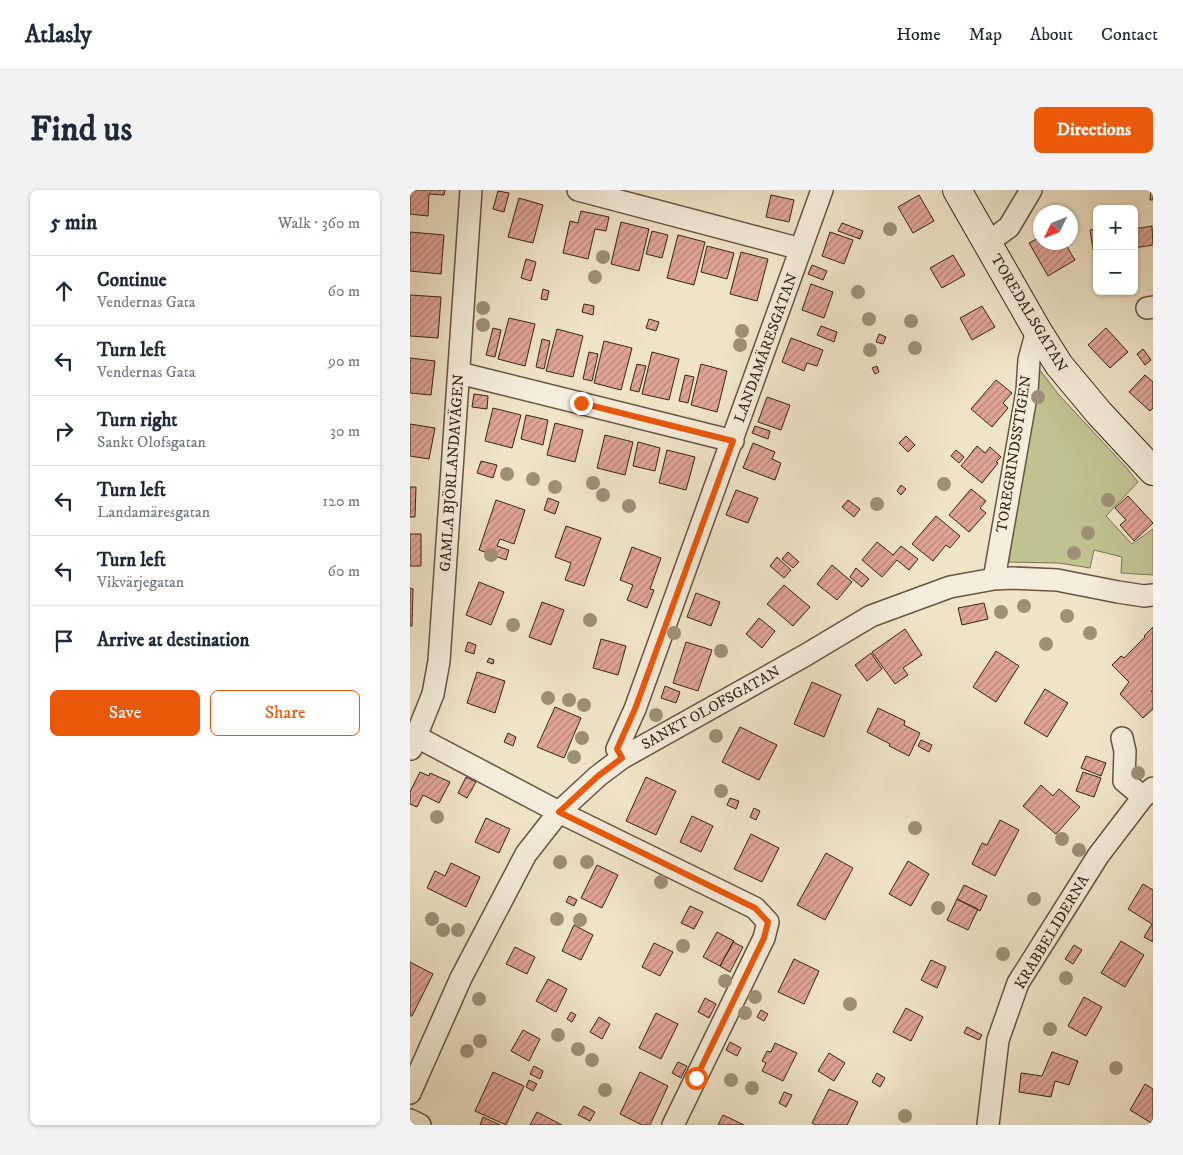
<!DOCTYPE html>
<html lang="en">
<head>
<meta charset="utf-8">
<style>
  :root { --surface:#fff; --page:#f2f2f3; --text:#1f2937; --muted:#747a83; --line:#e0e1e3; --accent:#ea580c }
  body { margin:0; font-family:"IM FELL DW Pica",serif; background:var(--page); color:var(--text) }
  .controls { position:absolute; right:15px; top:15px; display:grid; overflow:hidden; border-radius:8px; box-shadow:0 1px 4px #0004 }
  .controls button { width:45px; height:45px; display:grid; place-items:center; padding:0; border:0; border-bottom:1px solid var(--line); background:var(--surface); color:var(--text); font:25px sans-serif }
  .compass { position:absolute; left:623px; top:15px; width:45px; height:45px; border-radius:50%; background:var(--surface); box-shadow:0 1px 4px #0004; rotate:227deg }
  .stop { position:absolute; width:15px; height:15px; margin:-11px; border:4px solid #ea580c; border-radius:50%; background:#fff }
  .stop.end { background:#ea580c; border-color:#fff; box-shadow:0 1px 5px #0008 }
  .list { margin:0; padding:0; list-style:none }
  h2 { display:flex; justify-content:space-between; align-items:center; height:65px; margin:0; padding:0 20px; font-size:21px }
  h2 small { font-size:16px; font-weight:400; color:var(--muted) }
  .list li { display:grid; grid-template-columns:32px 1fr auto; gap:15px; align-items:center; box-sizing:border-box; height:70px; padding:0 20px; border-top:1px solid var(--line) }
  .list b { display:block; font-size:19px; white-space:nowrap }
  .list p { margin:0; font-size:16px; white-space:nowrap; color:var(--muted) }
  .list em { font-size:16px; font-style:normal; color:var(--muted) }
  .actions { display:flex; gap:10px; padding:15px 20px }
  .actions a { flex:1; padding:11px 0; border:1px solid var(--accent); border-radius:8px; text-align:center; font-size:18px; color:var(--accent) }
  .actions .main { background:var(--accent); color:#fff }
  .icon { flex:none; width:28px; height:28px; fill:none; stroke:currentColor; stroke-width:2; stroke-linecap:round; stroke-linejoin:round }
  .map { position:relative; flex:none; width:743px; height:935px; overflow:hidden; border-radius:8px }
  header { display:flex; align-items:center; gap:30px; box-sizing:border-box; height:70px; padding:0 25px; background:var(--surface); border-bottom:1px solid var(--line) }
  header strong { font-size:24px }
  nav { display:flex; gap:28px; margin-inline-start:auto; font-size:18px }
  .intro { display:flex; align-items:center; justify-content:space-between; box-sizing:border-box; height:120px; padding:0 30px }
  h1 { margin:0; font-size:35px }
  .button { padding:12px 22px; border-radius:8px; background:var(--accent); color:#fff; font-size:18px; font-weight:700 }
  main { display:flex; gap:30px; padding:0 30px }
  aside { flex:1; background:var(--surface); border-radius:8px; box-shadow:0 1px 4px #0004 }
  .map>svg:first-child { display:block }
  .green { fill:#c1c291; stroke:#7c7454 }
  .building { fill:url(#building-hatch); stroke:#372516 }
  .lines { fill:none; stroke-linecap:round; stroke-linejoin:round }
  .street-casing { stroke:#655542; stroke-width:24 }
  .secondary-casing { stroke:#372516; stroke-width:30 }
  .street { stroke:#f5eddb; stroke-width:21 }
  .secondary { stroke:#f5eddb; stroke-width:28 }
  .tree { fill:#9e9077 }
  .route { stroke:#ea580c; stroke-width:6 }
  .labels { text-anchor:middle; dominant-baseline:central; stroke-width:4; stroke-linejoin:round; paint-order:stroke }
  .street-label { font-size:15px; fill:#372516; stroke:#f5eddb }
</style>
</head>
<body>
<header>
<strong>Atlasly</strong>
<nav><a>Home</a><a>Map</a><a>About</a><a>Contact</a></nav>
</header>
<div class="intro"><h1>Find us</h1><a class="button">Directions</a></div>
<main>
<aside>
<h2>5 min<small>Walk · 360 m</small></h2>
<ul class="list">
<li><svg class="icon" aria-label="ahead" viewBox="0 0 24 24"><path d="M12 20V5M6 11l6-6 6 6"/></svg><div><b>Continue</b><p>Vendernas Gata</p></div><em>60 m</em></li>
<li><svg class="icon" aria-label="left" viewBox="0 0 24 24"><path d="M17 20v-9H6M10 6l-5 5 5 5"/></svg><div><b>Turn left</b><p>Vendernas Gata</p></div><em>90 m</em></li>
<li><svg class="icon" aria-label="right" viewBox="0 0 24 24"><path d="M7 20v-9h11M14 6l5 5-5 5"/></svg><div><b>Turn right</b><p>Sankt Olofsgatan</p></div><em>30 m</em></li>
<li><svg class="icon" aria-label="left" viewBox="0 0 24 24"><path d="M17 20v-9H6M10 6l-5 5 5 5"/></svg><div><b>Turn left</b><p>Landamäresgatan</p></div><em>120 m</em></li>
<li><svg class="icon" aria-label="left" viewBox="0 0 24 24"><path d="M17 20v-9H6M10 6l-5 5 5 5"/></svg><div><b>Turn left</b><p>Vikvärjegatan</p></div><em>60 m</em></li>
<li><svg class="icon" aria-label="arrive" viewBox="0 0 24 24"><path d="M6 21V4h12l-3 4 3 4H6"/></svg><div><b>Arrive at destination</b></div></li>
</ul>
<div class="actions"><a class="main">Save</a><a>Share</a></div>
</aside>
<div class="map">
<svg width="743" height="935" viewBox="0 0 743 935">
  <defs>
    <pattern id="building-hatch" width="6" height="6" patternUnits="userSpaceOnUse" patternTransform="scale(1.25)"><rect width="6" height="6" fill="#e0a497"/><path d="M-1 1l2-2M0 6l6-6M5 7l2-2" fill="none" stroke="#b6857a"/></pattern>
  </defs>
  <rect width="100%" height="100%" fill="#f0e4c8"/>
  <filter id="stains"><feTurbulence type="fractalNoise" baseFrequency=".004" numOctaves="4"/><feColorMatrix values="0 0 0 0 .2 0 0 0 0 .09 0 0 0 0 .02 0 0 0 .5 -.17"/></filter>
  <radialGradient id="worn" r=".72"><stop offset=".6" stop-color="#630" stop-opacity="0"/><stop offset="1" stop-color="#630" stop-opacity=".3"/></radialGradient>
  <path class="green" d="M625 174 649 205 715 276 728 292 696 326 722 354 743 339V385L711 383 712 367 684 360 680 378 649 373 594 372Z"/>
  <path class="building" d="M0 0H35L34 5 19 4 18 26 0 24Z
    M741 0H743V10H740Z
    M88 1 99 3 94 22 83 19Z
    M361 5 384 10 379 32 356 27Z
    M509 5 524 31 503 43 488 17Z
    M109 8 133 15 123 53 98 47Z
    M171 21 199 27 196 41 185 39 178 69 153 63 160 31 168 33Z
    M211 32 239 39 229 81 201 74Z
    M432 33 453 41 450 49 428 41Z
    M742 36 743 55 724 58V39Z
    M687 39V82L680 40Z
    M242 41 258 45 252 68 236 64Z
    M0 42 34 45 31 84 0 81Z
    M420 42 443 50 434 74 412 66Z
    M268 45 295 52 284 95 257 88Z
    M630 47V52H654L665 70 638 86 619 53Z
    M297 56 324 63 317 89 291 82Z
    M331 62 358 69 347 111 320 104Z
    M543 65 555 85 532 98 520 78Z
    M116 69 126 72 121 91 111 88Z
    M402 75 417 81 413 90 398 84Z
    M401 94 423 102 414 128 392 120Z
    M133 99 139 101 137 110 131 109Z
    M0 105 31 107 28 148 0 146Z
    M174 114 184 116 183 125 172 122Z
    M572 116 585 137 562 150 550 128Z
    M99 128 125 134 115 176 88 169Z
    M239 129 249 132 246 141 236 138Z
    M411 136 427 142 424 152 407 145Z
    M83 138 91 140 85 167 76 165Z
    M696 138 718 162 700 178 678 155Z
    M147 139 173 146 163 187 136 181Z
    M469 144 476 147 473 154 466 152Z
    M381 148 413 160 407 176 397 173 394 181 372 172Z
    M132 149 140 151 134 179 126 177Z
    M194 151 222 158 211 200 184 193Z
    M733 159 741 170 735 175 727 164Z
    M179 162 188 164 182 191 173 189Z
    M242 162 269 169 259 210 232 204Z
    M0 168 25 171 21 205 0 203Z
    M227 174 236 176 229 202 220 200Z
    M291 174 317 181 307 222 281 215Z
    M467 176 469 182 465 184 462 178Z
    M275 185 284 187 278 213 269 211Z
    M735 185 743 192V218L740 221 719 202Z
    M586 190 602 203 593 213 598 218 582 237 561 219Z
    M64 204 78 206 77 219 62 217Z
    M357 207 380 215 371 240 348 232Z
    M83 218 111 225 102 258 75 251Z
    M116 225 138 230 133 255 111 249Z
    M145 233 173 240 165 272 137 265Z
    M0 234 25 238 19 269 0 266Z
    M345 236 360 241 358 249 342 243Z
    M195 245 223 252 215 285 187 278Z
    M496 246 505 255 498 262 489 253Z
    M228 252 250 258 245 281 223 276Z
    M343 253 365 262 362 269 371 273 365 290 333 278Z
    M567 256 575 263 580 257 591 267 586 272 588 273 572 293 551 276Z
    M257 260 285 267 276 300 249 293Z
    M546 260 554 267 549 273 541 266Z
    M71 271 87 275 83 288 67 283Z
    M491 295 496 299 491 305 487 301Z
    M0 297H6L5 327H0Z
    M561 299 576 311 570 318 576 323 559 342 539 325Z
    M326 300 348 308 338 333 316 325Z
    M718 306 743 333 724 351 710 335 716 330 705 318Z
    M138 308 149 312 145 324 134 320Z
    M86 310 115 320 104 354 90 349 87 356 99 360 96 370 69 360Z
    M438 310 450 319 444 327 432 317Z
    M526 326 550 346 540 358 536 355 523 371 502 354Z
    M156 336 191 348 174 396 155 390 161 373 145 367Z
    M0 344H11V376H0Z
    M467 352 483 365 491 356 508 369 499 380 487 370 472 387 452 370Z
    M222 357 251 368 240 399 244 400 237 418 217 410 223 395 210 390Z
    M378 362 389 372 383 378 372 369Z
    M367 367 381 380 374 388 360 376Z
    M422 375 442 392 427 410 407 394Z
    M446 378 459 389 452 397 440 387Z
    M69 392 94 402 81 435 56 425Z
    M374 395 400 417 383 436 357 414Z
    M0 398 3 399 2 436H0Z
    M286 403 310 412 301 436 277 427Z
    M132 412 154 420 141 455 119 447Z
    M574 413 578 429 552 435 548 418Z
    M349 428 365 441 352 458 336 444Z
    M743 437V500L741 501 743 503V519L733 528 710 504 719 492 702 475 711 466 714 468 735 447 734 446Z
    M495 439 512 465 493 478 498 485 485 494 462 462Z
    M191 449 216 456 208 485 183 478Z
    M58 452 66 455 64 464 55 461Z
    M276 452 302 460 288 501 263 493Z
    M586 461 609 476 586 512 563 497Z
    M461 463 472 479 457 491 445 475Z
    M79 468 84 470 83 474 77 472Z
    M67 482 95 491 85 523 57 513Z
    M402 492 431 505 414 547 384 534Z
    M255 496 270 502 266 513 251 508Z
    M635 499 658 513 637 547 614 533Z
    M145 517 171 528 154 568 127 557Z
    M468 518 495 531 494 535 510 543 499 566 479 556 480 554 457 542Z
    M330 537 367 555 349 590 312 572Z
    M98 543 106 547 103 556 94 552Z
    M511 550 522 555 519 562 508 556Z
    M676 566 696 573 691 586 671 578Z
    M10 582 19 586 20 583 40 592 29 613 13 605 7 617 0 614V602Z
    M673 582 691 588 684 607 666 601Z
    M56 587 66 592 57 608 48 603Z
    M236 587 266 601 246 645 216 631Z
    M631 595 643 606 649 599 670 617 646 644 613 616Z
    M320 608 329 611 326 619 317 615Z
    M344 618 350 621 346 630 340 627Z
    M282 626 303 636 291 662 270 652Z
    M76 628 100 639 89 663 65 652Z
    M590 630 609 640 585 686 562 674 572 653 577 655Z
    M341 644 369 658 352 692 324 679Z
    M416 663 443 678 415 730 387 715Z
    M498 671 519 684 501 716 479 704Z
    M41 673 70 687 56 717 17 698 25 681 35 686Z
    M187 675 208 685 192 718 171 708Z
    M733 694 743 700V752L734 747 742 734 718 719Z
    M554 695 577 706 570 721 547 709Z
    M159 706 167 710 164 716 156 712Z
    M547 709 568 719 558 740 537 730Z
    M280 716 293 722 284 739 271 733Z
    M164 735 183 745 171 770 152 761Z
    M307 742 324 751 310 776 293 767Z
    M711 751 734 765 715 797 691 783Z
    M323 752 333 757 320 782 310 776Z
    M244 753 263 762 250 786 232 777Z
    M664 755 672 760 663 774 655 769Z
    M105 757 125 767 117 784 96 774Z
    M384 769 409 781 394 814 368 802Z
    M521 770 536 777 527 798 511 790Z
    M0 772 23 784 2 826H0Z
    M138 789 157 799 146 822 126 811Z
    M674 807 692 817 676 846 658 836Z
    M295 808 306 814 299 828 288 822Z
    M496 818 513 827 501 851 483 842Z
    M351 820 358 824 354 831 347 827Z
    M161 822 166 825 162 832 157 829Z
    M246 823 268 834 251 869 229 858Z
    M189 827 200 834 192 849 180 842Z
    M557 837 572 845 569 850 554 843Z
    M113 840 130 849 119 871 101 861Z
    M320 852 331 858 327 866 316 860Z
    M365 853 387 863 373 891 352 881 356 873 352 871 357 861 361 862Z
    M642 862 668 871 659 895 645 891 641 907 609 902 611 883 632 886Z
    M419 863 435 873 424 891 408 881Z
    M268 872 277 876 271 888 262 883Z
    M124 876 133 881 130 889 120 884Z
    M83 882 114 896 96 935 65 921Z
    M230 882 258 896 240 935H232L210 924Z
    M467 883 475 888 470 897 462 892Z
    M119 890 127 894 123 901 116 897Z
    M735 894 743 899V934L720 920Z
    M419 899 448 912 437 935H406L402 933Z
    M374 902 382 905 376 917 369 913Z
    M174 916 185 922 180 931 168 925Z
    M127 922 152 935H120Z
    M313 925 334 935H308Z
    M73 927 90 935H70Z"/>
  <g class="lines">
    <g class="street-casing">
      <path id="street" d="M168 0 391 59
        M577 53 599 37 621 0
        M737 118 743 117
        M49 183 323 251
        M584 389 617 201 619 170 627 140
        M7 547 149 622 345 718 358 732 354 748 263 935
        M712 548 715 561 714 591 733 607
        M1 559 23 504 29 471 61 0
        M212 568 207 559 225 519 412 0
        M0 903 51 788 116 664 149 622 188 586 212 568 394 466 461 426 540 397 584 389 603 388 647 390 708 402 734 406 743 405
        M0 930 10 935
        M578 935 588 850 608 793 688 666 733 607 743 598"/>
    </g>
    <g class="secondary-casing">
      <path id="secondary" d="M547 0 627 140 649 175 689 223 743 281"/>
    </g>
    <use href="#street" class="street"/>
    <use href="#secondary" class="secondary"/>
  </g>
  <g class="tree">
    <circle cx="480" cy="39" r="7"/>
    <circle cx="193" cy="67" r="7"/>
    <circle cx="185" cy="87" r="7"/>
    <circle cx="448" cy="102" r="7"/>
    <circle cx="73" cy="118" r="7"/>
    <circle cx="459" cy="129" r="7"/>
    <circle cx="501" cy="131" r="7"/>
    <circle cx="73" cy="135" r="7"/>
    <circle cx="332" cy="141" r="7"/>
    <circle cx="330" cy="155" r="7"/>
    <circle cx="505" cy="158" r="7"/>
    <circle cx="460" cy="160" r="7"/>
    <circle cx="628" cy="207" r="7"/>
    <circle cx="97" cy="284" r="7"/>
    <circle cx="123" cy="289" r="7"/>
    <circle cx="183" cy="293" r="7"/>
    <circle cx="534" cy="294" r="7"/>
    <circle cx="145" cy="297" r="7"/>
    <circle cx="193" cy="305" r="7"/>
    <circle cx="698" cy="310" r="7"/>
    <circle cx="467" cy="314" r="7"/>
    <circle cx="219" cy="316" r="7"/>
    <circle cx="678" cy="343" r="7"/>
    <circle cx="664" cy="363" r="7"/>
    <circle cx="81" cy="365" r="7"/>
    <circle cx="614" cy="416" r="7"/>
    <circle cx="591" cy="422" r="7"/>
    <circle cx="657" cy="426" r="7"/>
    <circle cx="180" cy="430" r="7"/>
    <circle cx="103" cy="435" r="7"/>
    <circle cx="264" cy="443" r="7"/>
    <circle cx="680" cy="443" r="7"/>
    <circle cx="636" cy="454" r="7"/>
    <circle cx="311" cy="461" r="7"/>
    <circle cx="138" cy="508" r="7"/>
    <circle cx="159" cy="510" r="7"/>
    <circle cx="174" cy="515" r="7"/>
    <circle cx="246" cy="525" r="7"/>
    <circle cx="306" cy="546" r="7"/>
    <circle cx="172" cy="548" r="7"/>
    <circle cx="164" cy="567" r="7"/>
    <circle cx="728" cy="583" r="7"/>
    <circle cx="311" cy="601" r="7"/>
    <circle cx="27" cy="627" r="7"/>
    <circle cx="505" cy="638" r="7"/>
    <circle cx="652" cy="649" r="7"/>
    <circle cx="669" cy="660" r="7"/>
    <circle cx="150" cy="672" r="7"/>
    <circle cx="177" cy="672" r="7"/>
    <circle cx="251" cy="692" r="7"/>
    <circle cx="624" cy="709" r="7"/>
    <circle cx="528" cy="718" r="7"/>
    <circle cx="22" cy="729" r="7"/>
    <circle cx="147" cy="729" r="7"/>
    <circle cx="170" cy="730" r="7"/>
    <circle cx="33" cy="740" r="7"/>
    <circle cx="48" cy="740" r="7"/>
    <circle cx="273" cy="756" r="7"/>
    <circle cx="593" cy="764" r="7"/>
    <circle cx="656" cy="788" r="7"/>
    <circle cx="315" cy="791" r="7"/>
    <circle cx="345" cy="807" r="7"/>
    <circle cx="69" cy="809" r="7"/>
    <circle cx="440" cy="814" r="7"/>
    <circle cx="335" cy="823" r="7"/>
    <circle cx="640" cy="839" r="7"/>
    <circle cx="148" cy="845" r="7"/>
    <circle cx="70" cy="851" r="7"/>
    <circle cx="168" cy="859" r="7"/>
    <circle cx="57" cy="861" r="7"/>
    <circle cx="182" cy="870" r="7"/>
    <circle cx="706" cy="878" r="7"/>
    <circle cx="321" cy="890" r="7"/>
    <circle cx="342" cy="898" r="7"/>
    <circle cx="195" cy="900" r="7"/>
    <circle cx="495" cy="926" r="7"/>
  </g>
  <g class="lines">
    <path class="route" d="M171 213 323 251 225 519 207 559 212 568 188 586 149 622 345 718 358 732 354 748 286 888"/>
  </g>
  <g class="labels">
    <g class="street-label">
      <text transform="translate(619 123) rotate(59)">TOREDALSGATAN</text>
      <text transform="translate(356 158) rotate(-70)">LANDAMÄRESGATAN</text>
      <text transform="translate(604 264) rotate(-81)">TOREGRINDSSTIGEN</text>
      <text transform="translate(42 283) rotate(-86)">GAMLA BJÖRLANDAVÄGEN</text>
      <text transform="translate(301 518) rotate(-29)">SANKT OLOFSGATAN</text>
      <text transform="translate(642 742) rotate(-59)">KRABBELIDERNA</text>
    </g>
  </g>
  <rect width="100%" height="100%" filter="url(#stains)"/>
  <rect width="100%" height="100%" fill="url(#worn)"/>
</svg>
<div class="controls">
<button>+</button>
<button>−</button>
</div>
<svg class="compass" viewBox="-18 -18 36 36"><path d="M0-13l5 13h-10z" fill="#e53935"/><path d="M0 13l5-13h-10z" fill="#747a83"/></svg>
<div class="stop" style="left:286px;top:888px"></div>
<div class="stop end" style="left:171px;top:213px"></div>
</div>
</main>
</body>
</html>
